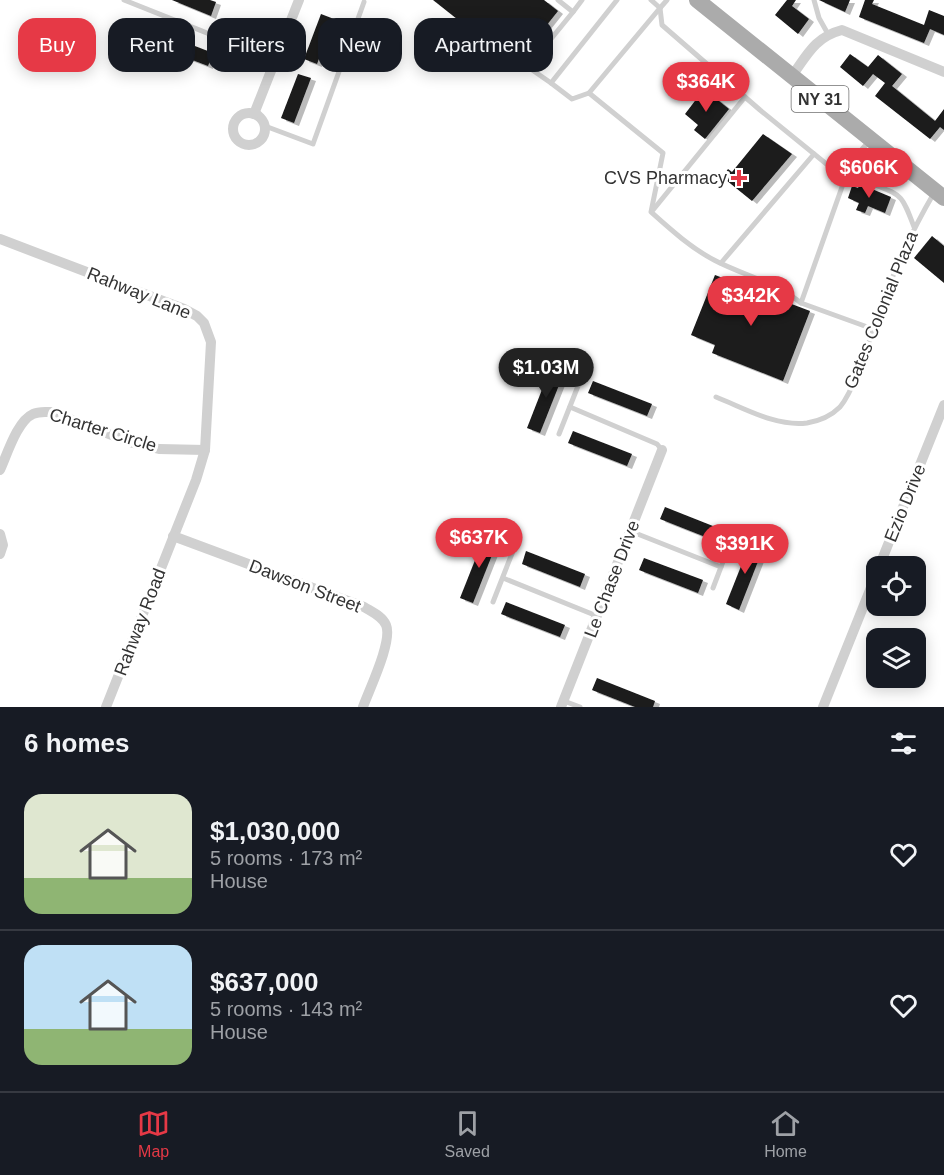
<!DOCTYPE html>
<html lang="en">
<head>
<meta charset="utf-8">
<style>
	body { margin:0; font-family:Arial,sans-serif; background:#242831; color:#f1f3f6; height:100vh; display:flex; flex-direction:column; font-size:22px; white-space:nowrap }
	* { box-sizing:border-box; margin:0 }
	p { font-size:20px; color:#9ea1a6 }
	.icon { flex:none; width:33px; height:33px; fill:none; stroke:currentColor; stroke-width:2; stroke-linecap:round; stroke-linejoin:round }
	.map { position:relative; height:707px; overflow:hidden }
	.details { display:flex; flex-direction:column; background:#171b24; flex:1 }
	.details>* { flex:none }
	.guide { position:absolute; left:18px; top:18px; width:600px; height:54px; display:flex; gap:12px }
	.tools { position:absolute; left:866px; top:556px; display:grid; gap:12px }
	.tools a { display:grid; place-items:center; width:60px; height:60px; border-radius:12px; background:#171b24; box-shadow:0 3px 15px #0003; font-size:30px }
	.price { position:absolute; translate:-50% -51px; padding:0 14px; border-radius:21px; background:#e63946; color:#fff; font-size:20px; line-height:39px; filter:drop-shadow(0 2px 3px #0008) }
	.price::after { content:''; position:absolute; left:50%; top:36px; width:18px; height:14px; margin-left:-9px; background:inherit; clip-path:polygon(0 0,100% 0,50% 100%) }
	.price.on { background:#222; color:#fff }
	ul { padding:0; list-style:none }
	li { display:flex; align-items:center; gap:18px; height:150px; padding:0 24px }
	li+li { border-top:2px solid #363941 }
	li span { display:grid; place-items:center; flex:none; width:168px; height:120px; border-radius:18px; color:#555 }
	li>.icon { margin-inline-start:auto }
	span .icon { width:72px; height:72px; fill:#fffc; stroke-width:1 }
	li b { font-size:26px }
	h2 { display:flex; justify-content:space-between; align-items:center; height:72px; padding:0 24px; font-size:26px }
	.chip { padding:0 21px; border-radius:18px; background:#171b24; box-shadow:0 3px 15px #0003; font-size:21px; line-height:54px }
	.chip.on { background:#e63946; color:#fff }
	.menu { display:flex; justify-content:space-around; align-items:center; height:84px; border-top:2px solid #363941; background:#171b24; font-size:16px; color:#9ea1a6 }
	.menu a { display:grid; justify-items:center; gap:3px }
	.menu .on { color:#e63946 }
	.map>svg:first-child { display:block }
	.building { fill:#1a1a1a; filter:url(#shadow) }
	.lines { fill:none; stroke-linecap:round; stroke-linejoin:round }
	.service { stroke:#d0d0d0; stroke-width:5 }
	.minor { stroke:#d0d0d0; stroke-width:10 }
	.primary { stroke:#ababab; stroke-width:16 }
	.poi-dot { fill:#e63946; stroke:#fff; stroke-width:2 }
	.labels { text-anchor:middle; stroke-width:6; stroke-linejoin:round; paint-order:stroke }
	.shield { fill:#fff; stroke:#707070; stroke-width:1.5 }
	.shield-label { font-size:16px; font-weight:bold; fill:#333 }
	.poi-label { font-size:18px; fill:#333; stroke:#fff; text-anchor:end }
	.street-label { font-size:18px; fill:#333; stroke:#fff }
</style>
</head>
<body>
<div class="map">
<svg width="944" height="707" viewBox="0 0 944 707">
	<defs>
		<filter id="shadow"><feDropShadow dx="5" dy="3" stdDeviation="0" flood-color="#0004"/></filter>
	</defs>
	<rect width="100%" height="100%" fill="#fff"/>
	<g class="building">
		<polygon points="172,0 210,0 216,2 211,16"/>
		<polygon points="433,0 544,0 558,11 515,65"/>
		<polygon points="787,0 796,0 792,6 809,19 798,34 775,15"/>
		<polygon points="819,0 850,0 845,12"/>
		<polygon points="865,0 874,0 872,4 924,25 929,10 944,16 944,35 930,29 924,43 859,17"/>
		<polygon points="321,14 334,19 317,64 304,59"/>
		<polygon points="125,19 213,53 208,66 120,32"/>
		<polygon points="850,54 868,67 878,55 902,74 892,86 935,121 944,109 944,130 940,127 930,139 875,96 885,83 873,74 863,86 840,67"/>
		<polygon points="298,74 311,78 294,123 281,118"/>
		<polygon points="704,89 729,109 705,139 694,130 698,125 685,114"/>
		<polygon points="763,134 792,154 752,201 726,180 728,178 724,175 728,169 732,172"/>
		<polygon points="860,184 891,197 885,213 868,206 865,213 856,210 859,203 848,198 852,186 858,188"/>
		<polygon points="932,236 944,246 944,283 914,258"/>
		<polygon points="715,275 810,311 783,381 712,353 715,345 691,335"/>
		<polygon points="552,364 565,370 540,433 527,428"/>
		<polygon points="593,381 652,404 647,416 588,393"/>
		<polygon points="573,431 632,454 627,466 568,443"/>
		<polygon points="665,507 723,530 718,542 660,519"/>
		<polygon points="485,535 498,540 473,603 460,598"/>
		<polygon points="751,541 764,546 739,610 726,604"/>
		<polygon points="526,551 585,574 580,587 522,564"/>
		<polygon points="644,558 703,580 698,593 639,570"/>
		<polygon points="506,602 565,625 560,637 501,614"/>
		<polygon points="597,678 655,701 653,707 635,707 592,690"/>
	</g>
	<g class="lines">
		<g class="service">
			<polyline points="124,0 275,60"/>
			<polyline points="558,0 573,12 582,0"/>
			<polyline points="651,0 660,8 667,0"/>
			<polyline points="814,0 819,18 828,34"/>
			<path d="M660,8L589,93L663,153L651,212C670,229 691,248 714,260C742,275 776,282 801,303"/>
			<polyline points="660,8 662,25 760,110 840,175 870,140"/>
			<polyline points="573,12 528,67 551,83 617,0"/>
			<polyline points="551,83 572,99 589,93"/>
			<polyline points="265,126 313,144 364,2"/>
			<polyline points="859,179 840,175 842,187 801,303 873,329"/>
			<path d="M868,182C902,196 901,192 914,227"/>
			<polyline points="653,210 745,97"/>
			<polyline points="721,263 814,154"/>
			<path d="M716,397C744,408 776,427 807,423C819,421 832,415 840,407C855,389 869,341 877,318C892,275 911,232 934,193"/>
			<polyline points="570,407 657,444 662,450"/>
			<polyline points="559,434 580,381"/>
			<polyline points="630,531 721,567 713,588"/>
			<polyline points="721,567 731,540"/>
			<polyline points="503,578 597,616"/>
			<polyline points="493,602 513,551"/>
			<polyline points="564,701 580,707"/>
		</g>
		<g class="minor">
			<path d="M792,76C807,55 815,37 842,30L944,72"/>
			<circle cx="249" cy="129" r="16"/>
			<polyline points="254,114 299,0"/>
			<polyline points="0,239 184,309 197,316 204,323 211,342 205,450 196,480 106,707"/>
			<path d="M0,470C7,455 17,421 33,414C39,411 45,412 51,412L133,443L159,449L205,450"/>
			<polyline points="0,534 3,545 0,554"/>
			<path d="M173,536L364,607C372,612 382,616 386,625C393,641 369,690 363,707"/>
			<polyline points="879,567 944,405"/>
			<polyline points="561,707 662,450"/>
			<polyline points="823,707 876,575"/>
		</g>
		<polyline class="primary" points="697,0 944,198"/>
	</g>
	<path class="poi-dot" d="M736 169h6v6h6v6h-6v6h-6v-6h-6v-6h6z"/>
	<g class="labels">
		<rect class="shield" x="791.5" y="86" width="57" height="26" rx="4.5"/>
		<g class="shield-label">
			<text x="820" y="105">NY 31</text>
		</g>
		<g class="poi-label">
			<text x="727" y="184">CVS Pharmacy</text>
		</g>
		<g class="street-label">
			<text transform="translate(139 293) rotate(22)" y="6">Rahway Lane</text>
			<text transform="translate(881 310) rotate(-68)" y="6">Gates Colonial Plaza</text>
			<text transform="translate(103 430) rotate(17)" y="6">Charter Circle</text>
			<text transform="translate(905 503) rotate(-68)" y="6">Ezio Drive</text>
			<text transform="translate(612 579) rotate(-69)" y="6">Le Chase Drive</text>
			<text transform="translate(305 586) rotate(21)" y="6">Dawson Street</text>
			<text transform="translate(140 622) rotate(-69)" y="6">Rahway Road</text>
		</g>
	</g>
</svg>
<div class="tools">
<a><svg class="icon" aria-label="locate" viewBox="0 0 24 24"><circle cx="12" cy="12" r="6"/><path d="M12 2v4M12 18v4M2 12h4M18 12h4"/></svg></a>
<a><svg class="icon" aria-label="layers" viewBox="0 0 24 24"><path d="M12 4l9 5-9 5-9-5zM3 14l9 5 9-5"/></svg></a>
</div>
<b class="price" style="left:706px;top:113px">$364K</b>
<b class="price" style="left:869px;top:199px">$606K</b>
<b class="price" style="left:751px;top:327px">$342K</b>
<b class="price on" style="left:546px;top:399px">$1.03M</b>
<b class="price" style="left:479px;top:569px">$637K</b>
<b class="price" style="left:745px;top:575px">$391K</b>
<div class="guide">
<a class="chip on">Buy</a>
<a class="chip">Rent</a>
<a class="chip">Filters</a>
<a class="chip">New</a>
<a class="chip">Apartment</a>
</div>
</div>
<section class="details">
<h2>6 homes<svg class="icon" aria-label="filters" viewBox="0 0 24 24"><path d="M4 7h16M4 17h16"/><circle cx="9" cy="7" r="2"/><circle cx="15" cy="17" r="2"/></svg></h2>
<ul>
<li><span style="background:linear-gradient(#dfe7d0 70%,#8fb573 0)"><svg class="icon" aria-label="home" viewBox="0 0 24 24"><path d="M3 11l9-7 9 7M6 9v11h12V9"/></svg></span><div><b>$1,030,000</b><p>5 rooms · 173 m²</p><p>House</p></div><svg class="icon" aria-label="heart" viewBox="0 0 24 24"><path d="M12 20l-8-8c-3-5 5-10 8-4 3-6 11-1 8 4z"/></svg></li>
<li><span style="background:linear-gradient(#bfe0f5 70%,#8fb573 0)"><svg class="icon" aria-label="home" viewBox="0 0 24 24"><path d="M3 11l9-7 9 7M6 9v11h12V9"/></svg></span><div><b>$637,000</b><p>5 rooms · 143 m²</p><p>House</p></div><svg class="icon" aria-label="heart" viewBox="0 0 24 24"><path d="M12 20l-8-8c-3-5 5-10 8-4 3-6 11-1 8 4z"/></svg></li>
</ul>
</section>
<nav class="menu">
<a class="on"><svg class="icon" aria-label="map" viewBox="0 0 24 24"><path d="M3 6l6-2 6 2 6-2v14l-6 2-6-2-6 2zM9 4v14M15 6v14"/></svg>Map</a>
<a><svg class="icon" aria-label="saved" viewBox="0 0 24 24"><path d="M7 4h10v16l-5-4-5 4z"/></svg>Saved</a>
<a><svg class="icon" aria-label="home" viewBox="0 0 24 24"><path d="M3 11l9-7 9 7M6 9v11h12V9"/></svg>Home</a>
</nav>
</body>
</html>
